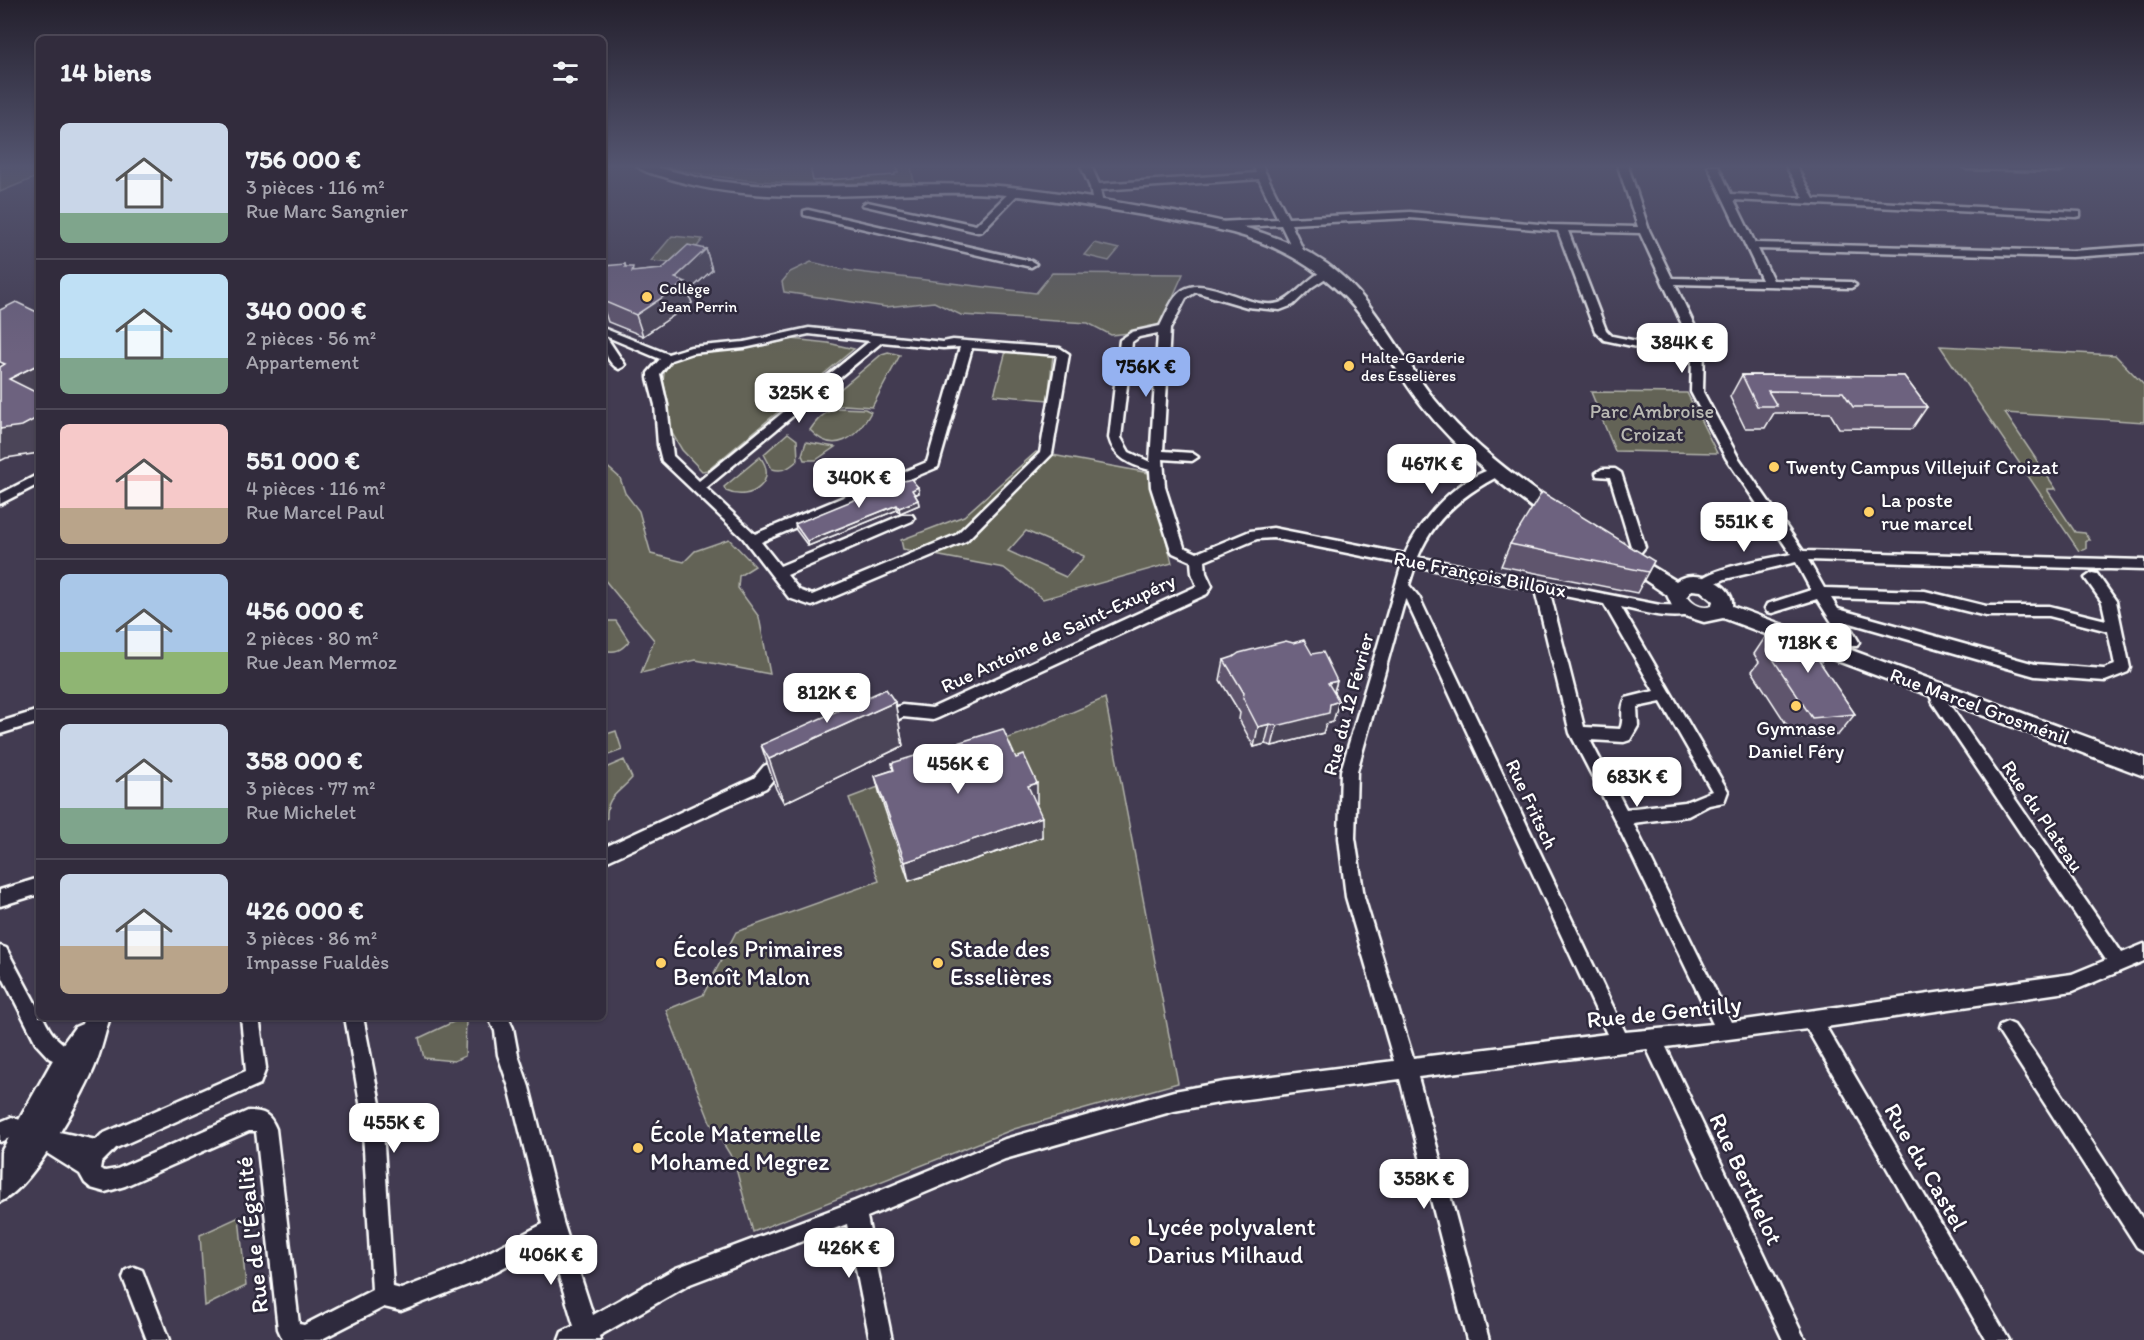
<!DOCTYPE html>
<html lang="fr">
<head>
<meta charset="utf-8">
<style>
	body { margin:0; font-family:Itim,sans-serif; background:#3a3444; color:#f1f3f6; height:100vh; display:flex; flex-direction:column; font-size:22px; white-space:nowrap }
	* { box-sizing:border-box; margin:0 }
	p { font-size:20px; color:#a8a7b0 }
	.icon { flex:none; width:33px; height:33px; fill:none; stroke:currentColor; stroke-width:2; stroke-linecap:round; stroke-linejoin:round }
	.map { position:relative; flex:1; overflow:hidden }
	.drawer { position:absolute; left:36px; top:36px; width:570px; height:984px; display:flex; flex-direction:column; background:#322c3d; border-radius:9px; box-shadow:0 2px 4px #0004,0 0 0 2px #4d4857 }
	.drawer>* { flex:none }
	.price { position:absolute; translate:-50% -51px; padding:0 14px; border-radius:12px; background:#fff; color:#222; font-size:20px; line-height:39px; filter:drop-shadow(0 2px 3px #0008) }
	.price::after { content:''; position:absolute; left:50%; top:36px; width:18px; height:14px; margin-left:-9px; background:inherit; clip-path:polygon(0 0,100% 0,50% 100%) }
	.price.active { background:#95b2f1; color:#111 }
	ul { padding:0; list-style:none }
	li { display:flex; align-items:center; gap:18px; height:150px; padding:0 24px }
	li+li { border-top:2px solid #4d4857 }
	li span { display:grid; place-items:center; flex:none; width:168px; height:120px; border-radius:9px; color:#555 }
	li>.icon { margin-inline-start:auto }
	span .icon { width:72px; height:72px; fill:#fffc; stroke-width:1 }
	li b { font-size:26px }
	h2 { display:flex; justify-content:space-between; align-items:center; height:72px; padding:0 24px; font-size:26px }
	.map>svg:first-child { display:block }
	.green { fill:#636456; stroke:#b1b2aa; stroke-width:1.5; fill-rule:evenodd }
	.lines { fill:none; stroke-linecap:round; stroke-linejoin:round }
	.street-casing { stroke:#fff; stroke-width:5 }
	.secondary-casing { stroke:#fff; stroke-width:5 }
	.street { fill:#2f2a3d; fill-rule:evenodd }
	.secondary { fill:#2f2a3d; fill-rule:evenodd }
	.wall { fill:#5e546d; stroke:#fff; stroke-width:1.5 }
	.shaded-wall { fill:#4c4559; stroke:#fff; stroke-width:1.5 }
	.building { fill:#6d627f; stroke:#fff; stroke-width:1.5 }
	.poi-dot { fill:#ffd166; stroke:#2f2a3d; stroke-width:2 }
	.labels { text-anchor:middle; stroke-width:5; stroke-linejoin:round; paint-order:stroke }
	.far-poi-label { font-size:16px; fill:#fff; stroke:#2f2a3d; text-anchor:start }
	.park-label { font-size:20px; fill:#b9b9b3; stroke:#2f2a3d }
	.poi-label { font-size:20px; fill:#fff; stroke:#2f2a3d; text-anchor:start }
	.street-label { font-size:20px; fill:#fff; stroke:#2f2a3d }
	.near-poi-label { font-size:24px; fill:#fff; stroke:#2f2a3d; text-anchor:start }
	.near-street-label { font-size:24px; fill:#fff; stroke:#2f2a3d }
</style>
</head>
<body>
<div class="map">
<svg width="2144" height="1340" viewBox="0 0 2144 1340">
	<rect width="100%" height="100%" fill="#423b51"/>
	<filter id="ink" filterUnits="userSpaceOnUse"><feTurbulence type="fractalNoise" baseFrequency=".0167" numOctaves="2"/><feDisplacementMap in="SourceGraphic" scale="12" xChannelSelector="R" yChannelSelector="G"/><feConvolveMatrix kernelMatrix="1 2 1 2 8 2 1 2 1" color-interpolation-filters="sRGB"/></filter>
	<g filter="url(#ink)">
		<g class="green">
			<polygon points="0,166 39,166 39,176 0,192"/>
			<path d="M663,166H911L914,183C829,184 746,187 663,166Z"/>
			<polygon points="672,236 703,239 683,264 651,261"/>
			<polygon points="1094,243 1119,249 1109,261 1084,255"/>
			<polygon points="811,262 850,271 1036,293 1052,273 1183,274 1158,330 1111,335 1088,323 961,315 934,302 886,307 784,292 782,282 790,272"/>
			<polygon points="792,339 828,343 854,349 708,470 702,471 682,450 663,418 669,405 663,381 665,368 672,359 686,355 758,347"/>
			<polygon points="1940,346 2115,355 2144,385 2144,422 2005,413 2056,489 2048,489 2048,491 2075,532 2085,533 2090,540 2086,540 2086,549 2079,551"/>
			<polygon points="1006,351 1053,355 1048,400 994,395"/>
			<polygon points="888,352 900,355 872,407 844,405 824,409 819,407 882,354"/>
			<polygon points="1591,392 1687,393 1717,453 1615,451"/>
			<path d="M837,408L865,409L871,412C857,438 834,456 810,430C818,418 824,413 837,408Z"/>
			<path d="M788,433L797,440L798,460C789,468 784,472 772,469L764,454Z"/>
			<polygon points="806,442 835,447 816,460 804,460 802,455"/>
			<path d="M1036,452L1149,473L1172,563L1043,599L1004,568L903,549L901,540L964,516ZM1026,531L1084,556V557L1066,577L1008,551Z"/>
			<path d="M760,457C779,480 751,503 726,491L724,487Z"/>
			<polygon points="603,463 620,478 625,493 639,511 651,554 684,562 695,551 729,539 755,566 739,576 738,588 759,617 770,674 696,660 641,673 654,640 603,578"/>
			<path d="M608,621H616L629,641C621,651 615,653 603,650V623Z"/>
			<polygon points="1105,698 1178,1083 1014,1129 753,1232 734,1161 710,1122 666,1010 703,995 736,932 879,881 849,798 1033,729"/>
			<polygon points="603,730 607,734 616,731 622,750 603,757"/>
			<path d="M624,760L632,778C618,794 606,796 607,818L603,820V769Z"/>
			<polygon points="464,1017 466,1017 465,1056 454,1061 424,1058 419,1038"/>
			<polygon points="239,1217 246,1286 205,1306 200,1235"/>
		</g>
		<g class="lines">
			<defs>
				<g id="street">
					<path d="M1081,166H1091L1099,184L1256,173L1254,166H1262L1288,218L1410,212L1550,225L1638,227L1618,166H1628L1649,230L1672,278L1762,280L1708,166H1718L1731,194L1804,198L1786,166H1796L1814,199L2080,212V216L2076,217L1734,200L1755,243L2072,251L2144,246V252L2072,257L1758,249L1773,280L1851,282L1856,285L1851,288L1675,284L1704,346L1703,392L1738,457L1803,551L2144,560V570L1808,560L1824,588L1925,591L1986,606H2049L2106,620L2102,602L2085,578L2092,573L2097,574L2116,601L2130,668L2128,672L2105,681L2035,676L1847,622L1859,642L1857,646H1847L1817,599L1772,613L1767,612L1765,608L1767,604L1811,590L1796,562L1725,579L1703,589L1698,588L1696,584C1708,567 1769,559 1791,554L1726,458L1691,392L1692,359L1604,340L1595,331L1558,231L1410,218L1291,224L1305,254L1300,257L1295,254L1281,225L1218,228L1213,225L1218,222L1278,219L1259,179L1100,190L1103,204L1098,207L1093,204L1090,187ZM1568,231L1640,233L1692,346V352L1612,336L1606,330ZM1831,598L1925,601L1986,616H2049L2108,631L2115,665L2104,669L2035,664L1838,609Z"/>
					<polygon points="1962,166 2064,166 2065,168 2060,171 1967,169"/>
					<polygon points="1012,190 1020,192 982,231 978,232 862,205 867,202 976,225"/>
					<polygon points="808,210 1031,261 1036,264 1031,267 804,215 804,211"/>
					<path d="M1328,269L1332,270V274L1312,287L1293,305L1280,310L1247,307L1196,292L1186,298L1170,329L1163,451L1192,453L1198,457L1192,461L1163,459L1165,487L1184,547L1197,553L1250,531L1273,528L1405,554C1422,516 1457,478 1498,467L1503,468L1504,471L1503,474C1466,492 1434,517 1418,557L1660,605L1693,606L1695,610L1693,614C1670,621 1643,612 1621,607L1728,791L1724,802L1709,805L1688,816L1633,823L1731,1022L2072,974L2106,960L1933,703L1928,690L1931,686H1941L1945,698L2122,953L2144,944V961L2073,991L1826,1027L2009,1340H1986L1807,1029L1666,1047L1805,1340H1783L1647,1049L1418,1077L1489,1340H1467L1400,1079L1224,1102L1174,1111L1005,1159L867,1217L892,1340H870L847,1224L690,1284L599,1336L600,1340H559L562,1332L574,1326L549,1243L478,1281L401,1311L384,1307L320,1340H283L278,1329L256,1131H249L125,1186L105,1192L91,1188L85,1183L80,1174L34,1145L32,1140L26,1142L12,1137L0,1142V1122L12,1117L33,1125L35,1130L41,1128L96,1140L102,1134L246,1071L241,1017H259L266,1068L260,1084L116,1148L101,1163L100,1169L105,1171L117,1169L248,1111C264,1111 270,1114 276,1129L299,1324L304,1325L372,1290L362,1114L345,1017H363L382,1114L393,1287L401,1289L464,1265L543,1224L509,1087L498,1055L495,1031L488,1017H508L513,1028L518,1055L529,1087L563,1222L593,1315L676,1268L855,1201L1005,1139L1174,1091L1224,1082L1394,1061L1346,897L1339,838L1341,771L1402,564L1273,538L1257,539L1205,561L1206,573L1212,586L1207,594L938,718L933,720L903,717L879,728L873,726L871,722L873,718L902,705L932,708L1197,586L1192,573L1191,561L1173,553L1171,550L1151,487L1150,470C1131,465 1114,458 1109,438L1120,340L1132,332L1160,326C1165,317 1170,302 1178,294C1202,269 1249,312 1279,303C1294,299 1309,275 1328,269ZM1158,333L1150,462L1129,452L1121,438L1132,342L1139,337ZM1415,566L1535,590L1570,733L1615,820L1713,1024L1625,1032L1419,597L1409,585ZM1550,593L1604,604L1654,691L1626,698C1619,709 1625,719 1620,729L1584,727ZM1405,599L1406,600L1607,1034L1413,1058L1364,897L1355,838L1357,771ZM1661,702L1712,791L1685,802L1626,809L1590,740L1624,742L1630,740L1638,726L1637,707Z"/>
					<path d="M603,328L668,354L691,347L744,342L809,328L943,342L953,340L1060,348L1069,354L1052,454L966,541L812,606L789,598L743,538L662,461L658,445L655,405L648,378V373L660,359L603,335ZM809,334L870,341L699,481L673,456L667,405L660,374L671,360L692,353L744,348ZM882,342L943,348L960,347L927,462L755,534L706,488ZM972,348L1057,355L1040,453L956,535L812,595L799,590L787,575L912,521L914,518L912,515H902L780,566L761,542L938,467Z"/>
					<path d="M603,337L607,338L625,365L623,367L619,369C607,363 603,349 603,337Z"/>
					<polygon points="1602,469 1615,469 1621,473 1645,547 1633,562 1623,562 1621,559 1631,546 1610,477 1597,476 1596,473"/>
					<polygon points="39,474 39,484 0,504 0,494"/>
					<polygon points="39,710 39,722 0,734 0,722"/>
					<polygon points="789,755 795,757 797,762 795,767 776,776 766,788 603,863 603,848 754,778 764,766"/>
					<polygon points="39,878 39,894 0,906 0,890"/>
					<path d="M0,946L6,948L39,1010V1017H43C48,1027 52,1035 61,1042C69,1050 79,1052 84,1062L81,1069L74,1071L49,1058L37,1045L0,972Z"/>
					<polygon points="2007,1022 2014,1025 2034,1053 2144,1221 2144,1251 2137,1247 1998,1031 2000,1025"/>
					<polygon points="134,1267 142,1270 169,1340 147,1340 123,1278 126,1270"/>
				</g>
				<g id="secondary">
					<path d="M637,166C661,166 681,174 704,179C727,183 750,185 773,186C843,188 914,182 984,185C1042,188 1100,200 1157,209C1215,219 1277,230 1327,264C1375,298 1399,355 1435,400C1471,445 1519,480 1567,513L1569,518L1567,523L1560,524L1553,523C1507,489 1460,454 1424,408C1402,381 1386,350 1365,321C1332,276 1287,248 1233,233C1197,224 1161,218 1125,212C1082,205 1039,197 995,194C887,187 765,212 661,176C653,174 644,172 637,166Z"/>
					<path d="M1625,550L1676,581C1693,568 1735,582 1732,606L2144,758V776L1723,618L1704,622L1679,614L1673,608L1667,595L1618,562L1615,557L1618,552ZM1692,590L1701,591L1713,601L1712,606C1702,609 1693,605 1687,596Z"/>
					<path d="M84,1017H110C104,1036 100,1057 91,1075C76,1107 31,1189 0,1202L1,1152L59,1049L75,1027L82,1024Z"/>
				</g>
			</defs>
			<use href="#street" class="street-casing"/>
			<use href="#secondary" class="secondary-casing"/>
			<use href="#street" class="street"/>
			<use href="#secondary" class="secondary"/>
		</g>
		<g class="wall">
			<polygon points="810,166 897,166 898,173 895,173 895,175 813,181"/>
			<polygon points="706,249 712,270 688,292 692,303 643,336 608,322 603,307 603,279 625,264 626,267 634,272 662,269"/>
			<polygon points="1742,375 1904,376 1927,407 1912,429 1839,428 1830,413 1774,413 1765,428 1745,428 1730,397"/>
			<polygon points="904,481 918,487 919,493 915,495 918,500 919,505 900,513 897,510 808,546 796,530 795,524"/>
			<polygon points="1510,544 1654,561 1637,593 1501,566"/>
			<polygon points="1768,633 1826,655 1820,663 1855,714 1838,735 1796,739 1752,671 1759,662 1754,654"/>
			<polygon points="1312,654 1337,681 1334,692 1339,701 1333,722 1326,724 1323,733 1272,746 1265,744 1254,747 1239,719 1240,713 1220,680 1224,660"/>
			<polygon points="895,702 903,746 784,803 776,789 761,745"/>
			<polygon points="1016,758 1037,803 1036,804 1042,837 909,881 880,795 875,776 893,770 892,763"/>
		</g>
		<g class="shaded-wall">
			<polygon points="706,249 712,270 688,292 692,303 643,336 636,315"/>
			<polygon points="39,364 39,401 9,379"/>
			<polygon points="39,417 39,453 6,458 0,461 0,429"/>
			<polygon points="918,487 919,493 912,495 912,490"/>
			<polygon points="918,500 919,505 900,513 899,508"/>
			<polygon points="897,505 897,510 808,546 807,541"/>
			<polygon points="1337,681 1331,701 1328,683"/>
			<polygon points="1339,701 1333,722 1326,724 1323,733 1272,746 1277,726 1330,704"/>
			<polygon points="895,702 903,746 784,803 769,759"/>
			<polygon points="1270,724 1265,744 1254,747 1258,727"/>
			<polygon points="1037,783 1037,803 1029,806 1028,786"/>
			<polygon points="1042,817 1042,837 909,881 905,862"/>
		</g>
		<g class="building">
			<polygon points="688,245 706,249 675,278 686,282 636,315 603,301 603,279 604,266 625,264 625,267 633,267 632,272 662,269"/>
			<polygon points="16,302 39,313 39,364 9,379 37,393 39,392 39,417 22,426 0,429 0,367 5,364 0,362 0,310"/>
			<polygon points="1742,375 1904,376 1927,407 1853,407 1843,392 1768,391 1777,406 1757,406"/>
			<polygon points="911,479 918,487 912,490 918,500 899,508 897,505 807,541 795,524 903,480 904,481"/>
			<polygon points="1542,492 1654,561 1648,572 1510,544"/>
			<polygon points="1809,630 1826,655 1815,655 1855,714 1812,718 1767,650 1779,649 1768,633"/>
			<polygon points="1304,640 1312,654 1323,652 1337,681 1328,683 1339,701 1330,704 1329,713 1277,726 1270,724 1258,727 1243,698 1244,693 1224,660 1233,657 1239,653 1286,641 1293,643"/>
			<polygon points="886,689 895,702 769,759 761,745"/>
			<polygon points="1003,729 1016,758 1024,755 1037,783 1028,786 1042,817 905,862 875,776 894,770 892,763"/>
		</g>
	</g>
	<linearGradient id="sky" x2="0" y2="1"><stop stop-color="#24202d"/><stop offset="0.47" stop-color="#545570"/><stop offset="1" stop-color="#545570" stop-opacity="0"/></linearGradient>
	<rect width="2144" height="354" fill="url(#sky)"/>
	<g class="poi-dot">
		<circle cx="647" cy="297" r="6"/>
		<circle cx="1349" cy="366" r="6"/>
		<circle cx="1774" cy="467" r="6"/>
		<circle cx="1869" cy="512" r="6"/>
		<circle cx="1796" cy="706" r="6"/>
		<circle cx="661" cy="963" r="6"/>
		<circle cx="938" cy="963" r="6"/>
		<circle cx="638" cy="1148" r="6"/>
		<circle cx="1135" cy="1241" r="6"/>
	</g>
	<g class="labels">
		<g class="far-poi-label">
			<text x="659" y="294">Collège<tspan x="659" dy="18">Jean Perrin</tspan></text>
			<text x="1361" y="363">Halte-Garderie<tspan x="1361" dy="18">des Esselières</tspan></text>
		</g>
		<g class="park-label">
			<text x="1652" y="418">Parc Ambroise<tspan x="1652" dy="23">Croizat</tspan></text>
		</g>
		<g class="poi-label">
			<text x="1786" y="474">Twenty Campus Villejuif Croizat</text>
			<text x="1881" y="507">La poste<tspan x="1881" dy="23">rue marcel</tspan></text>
			<text x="1796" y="735" text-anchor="middle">Gymnase<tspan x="1796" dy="23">Daniel Féry</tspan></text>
		</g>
		<g class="street-label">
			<text transform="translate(1480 574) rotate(11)" y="7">Rue François Billoux</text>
			<text transform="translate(1058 633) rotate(-25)" y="7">Rue Antoine de Saint-Exupéry</text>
			<text transform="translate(1348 704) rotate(-75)" y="7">Rue du 12 Février</text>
			<text transform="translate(1980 706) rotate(20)" y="7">Rue Marcel Grosménil</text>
			<text transform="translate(1532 804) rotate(65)" y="7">Rue Fritsch</text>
			<text transform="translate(2043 816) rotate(56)" y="7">Rue du Plateau</text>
		</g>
		<g class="near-poi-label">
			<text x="673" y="957">Écoles Primaires<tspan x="673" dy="28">Benoît Malon</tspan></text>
			<text x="950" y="957">Stade des<tspan x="950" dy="28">Esselières</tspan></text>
			<text x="650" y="1142">École Maternelle<tspan x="650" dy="28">Mohamed Megrez</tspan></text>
			<text x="1147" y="1235">Lycée polyvalent<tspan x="1147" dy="28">Darius Milhaud</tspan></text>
		</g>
		<g class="near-street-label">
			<text transform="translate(1664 1012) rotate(-6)" y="8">Rue de Gentilly</text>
			<text transform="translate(1926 1167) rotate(60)" y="8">Rue du Castel</text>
			<text transform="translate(1746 1179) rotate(65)" y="8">Rue Berthelot</text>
			<text transform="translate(252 1235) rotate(-96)" y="8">Rue de l'Égalité</text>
		</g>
	</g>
</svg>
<b class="price" style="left:1682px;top:374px">384K €</b>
<b class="price active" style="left:1146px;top:398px">756K €</b>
<b class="price" style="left:799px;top:424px">325K €</b>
<b class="price" style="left:1432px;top:495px">467K €</b>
<b class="price" style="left:859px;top:509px">340K €</b>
<b class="price" style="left:1744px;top:553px">551K €</b>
<b class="price" style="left:1808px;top:674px">718K €</b>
<b class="price" style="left:827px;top:724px">812K €</b>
<b class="price" style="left:958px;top:795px">456K €</b>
<b class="price" style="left:1637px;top:808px">683K €</b>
<b class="price" style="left:394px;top:1154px">455K €</b>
<b class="price" style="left:1424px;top:1210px">358K €</b>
<b class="price" style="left:849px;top:1279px">426K €</b>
<b class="price" style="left:551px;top:1286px">406K €</b>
<section class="drawer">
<h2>14 biens<svg class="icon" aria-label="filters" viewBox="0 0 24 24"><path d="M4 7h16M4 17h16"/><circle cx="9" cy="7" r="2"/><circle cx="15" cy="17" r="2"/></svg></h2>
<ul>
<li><span style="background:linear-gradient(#c9d6e8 75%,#7fa58c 0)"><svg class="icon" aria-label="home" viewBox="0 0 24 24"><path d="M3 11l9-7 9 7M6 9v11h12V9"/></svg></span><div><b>756 000 €</b><p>3 pièces · 116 m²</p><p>Rue Marc Sangnier</p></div></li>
<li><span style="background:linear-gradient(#bfe0f5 70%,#7fa58c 0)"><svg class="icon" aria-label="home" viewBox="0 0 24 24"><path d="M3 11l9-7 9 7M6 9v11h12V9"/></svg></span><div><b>340 000 €</b><p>2 pièces · 56 m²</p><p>Appartement</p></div></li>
<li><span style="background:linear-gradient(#f6c9c9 70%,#b9a48a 0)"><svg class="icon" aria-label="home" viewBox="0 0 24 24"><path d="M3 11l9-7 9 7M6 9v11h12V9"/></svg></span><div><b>551 000 €</b><p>4 pièces · 116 m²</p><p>Rue Marcel Paul</p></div></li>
<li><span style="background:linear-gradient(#a9c7e8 65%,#8fb573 0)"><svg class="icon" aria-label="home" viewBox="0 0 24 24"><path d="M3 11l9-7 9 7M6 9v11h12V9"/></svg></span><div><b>456 000 €</b><p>2 pièces · 80 m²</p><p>Rue Jean Mermoz</p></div></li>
<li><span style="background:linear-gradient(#c9d6e8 70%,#7fa58c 0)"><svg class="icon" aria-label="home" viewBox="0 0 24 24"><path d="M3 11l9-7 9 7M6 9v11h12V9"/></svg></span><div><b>358 000 €</b><p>3 pièces · 77 m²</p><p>Rue Michelet</p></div></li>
<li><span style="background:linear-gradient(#c9d6e8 60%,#b9a48a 0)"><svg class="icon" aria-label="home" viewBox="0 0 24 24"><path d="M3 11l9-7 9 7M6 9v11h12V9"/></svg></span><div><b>426 000 €</b><p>3 pièces · 86 m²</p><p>Impasse Fualdès</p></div></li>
</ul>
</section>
</div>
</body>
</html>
